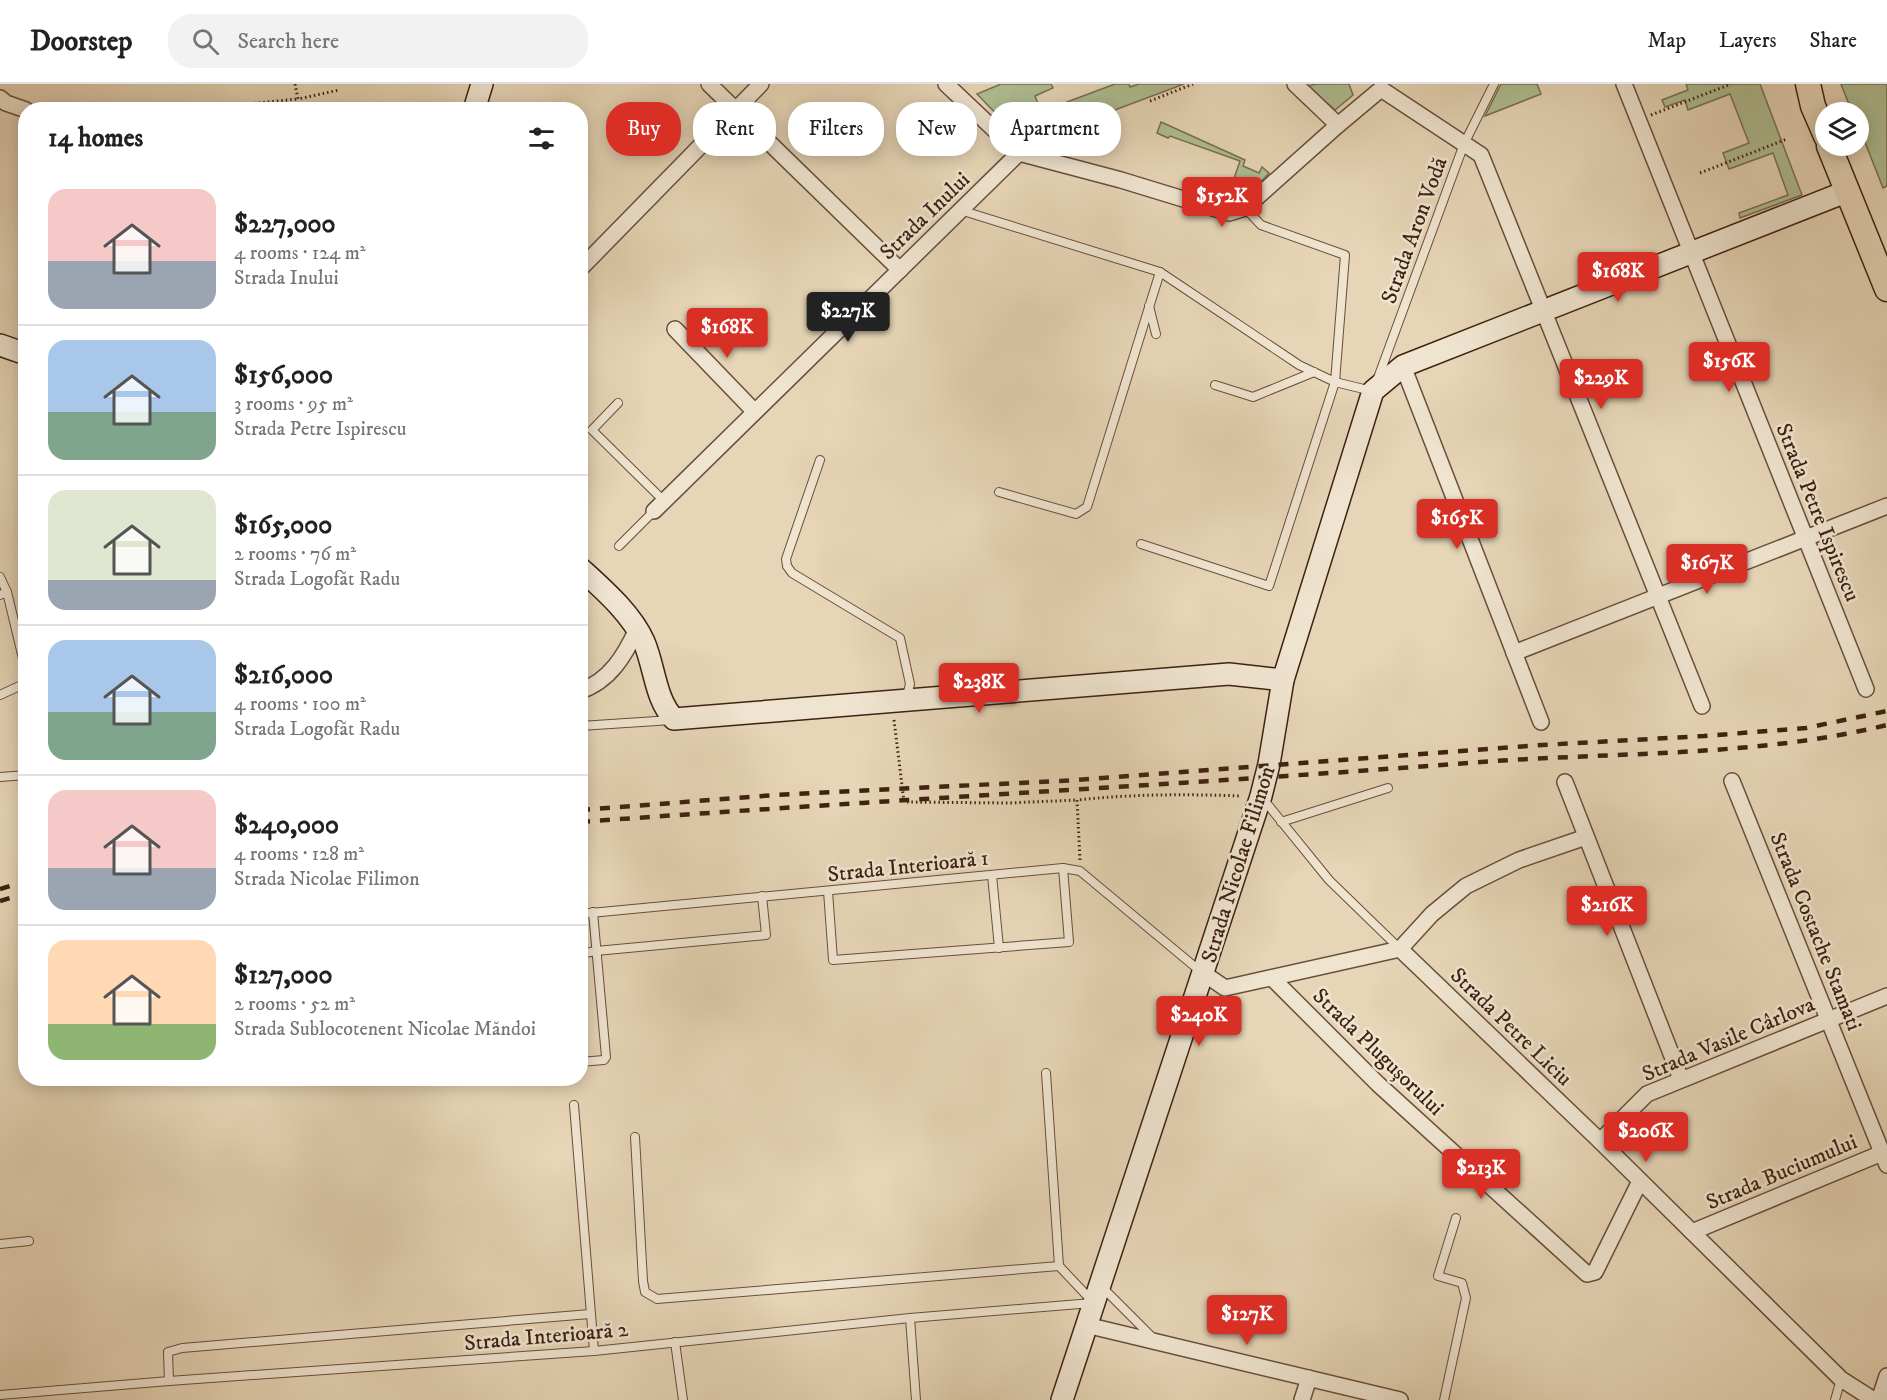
<!DOCTYPE html>
<html lang="en">
<head>
<meta charset="utf-8">
<style>
	body { margin:0; font-family:"IM FELL DW Pica",serif; background:#f2f2f2; color:#222; height:100vh; display:flex; flex-direction:column; font-size:22px; white-space:nowrap }
	* { box-sizing:border-box; margin:0 }
	p { font-size:20px; color:#767676 }
	.icon { flex:none; width:33px; height:33px; fill:none; stroke:currentColor; stroke-width:2; stroke-linecap:round; stroke-linejoin:round }
	.map { position:relative; flex:1; overflow:hidden }
	.sheet { position:absolute; left:18px; top:18px; width:570px; height:984px; display:flex; flex-direction:column; background:#fff; border-radius:24px; box-shadow:0 3px 15px #0003 }
	.sheet>* { flex:none }
	.banner { position:absolute; left:606px; top:18px; width:570px; height:54px; display:flex; gap:12px }
	.fabs { position:absolute; left:1815px; top:18px; display:grid; gap:12px }
	.fabs a { display:grid; place-items:center; width:54px; height:54px; border-radius:50%; background:#fff; box-shadow:0 3px 15px #0003; font-size:30px }
	.price { position:absolute; translate:-50% -51px; padding:0 14px; border-radius:6px; background:#d93025; color:#fff; font-size:20px; line-height:39px; filter:drop-shadow(0 2px 3px #0008) }
	.price::after { content:''; position:absolute; left:50%; top:36px; width:18px; height:14px; margin-left:-9px; background:inherit; clip-path:polygon(0 0,100% 0,50% 100%) }
	.price.on { background:#222; color:#fff }
	ul { padding:0; list-style:none }
	li { display:flex; align-items:center; gap:18px; height:150px; padding:0 30px }
	li+li { border-top:2px solid #e0e0e0 }
	li span { display:grid; place-items:center; flex:none; width:168px; height:120px; border-radius:18px; color:#555 }
	li>.icon { margin-inline-start:auto }
	span .icon { width:72px; height:72px; fill:#fffc; stroke-width:1 }
	li b { font-size:26px }
	h2 { display:flex; justify-content:space-between; align-items:center; height:72px; padding:0 30px; font-size:26px }
	.pill { padding:0 21px; border-radius:24px; background:#fff; box-shadow:0 3px 15px #0003; font-size:21px; line-height:54px }
	.pill.on { background:#d93025; color:#fff }
	header { display:flex; align-items:center; gap:36px; box-sizing:border-box; height:84px; padding:0 30px; background:#fff; border-bottom:2px solid #e0e0e0 }
	header strong { font-size:28px }
	nav { display:flex; gap:33px; margin-inline-start:auto; font-size:21px }
	.search { width:420px; height:54px; background:#f2f2f2; display:flex; align-items:center; gap:15px; box-sizing:border-box; padding:0 21px; border-radius:24px; color:#767676; font-size:22px }
	.map>svg:first-child { display:block }
	.green { fill:#afbe92; stroke:#777052; stroke-width:1.5 }
	.lines { fill:none; stroke-linecap:round; stroke-linejoin:round }
	.lane-casing { stroke:#694e3b; stroke-width:10 }
	.street-casing { stroke:#694e3b; stroke-width:18 }
	.secondary-casing { stroke:#3f2112; stroke-width:24 }
	.primary-casing { stroke:#3f2112; stroke-width:27 }
	.path { stroke:#3f2112; stroke-width:3; stroke-dasharray:1.5 3; stroke-linecap:butt }
	.lane { stroke:#efe4d0; stroke-width:8 }
	.street { stroke:#efe4d0; stroke-width:15 }
	.secondary { stroke:#efe4d0; stroke-width:21 }
	.primary { stroke:#e6d5b6; stroke-width:24 }
	.rail { stroke:#3f2112; stroke-width:4.5; stroke-dasharray:10 10; stroke-linecap:butt }
	.labels { text-anchor:middle; stroke-width:5; stroke-linejoin:round; paint-order:stroke }
	.street-label { font-size:22px; fill:#3f2112; stroke:#efe4d0 }
</style>
</head>
<body>
<header>
<strong>Doorstep</strong>
<div class="search"><svg class="icon" aria-label="search" viewBox="0 0 24 24"><circle cx="10" cy="10" r="6"/><path d="M15 15l6 6"/></svg>Search here</div>
<nav><a>Map</a><a>Layers</a><a>Share</a></nav>
</header>
<div class="map">
<svg width="1887" height="1316" viewBox="0 0 1887 1316">
	<rect width="100%" height="100%" fill="#e6d5b6"/>
	<filter id="stains"><feTurbulence type="fractalNoise" baseFrequency=".00333" numOctaves="4"/><feColorMatrix values="0 0 0 0 .2 0 0 0 0 .09 0 0 0 0 .02 0 0 0 .5 -.17"/></filter>
	<radialGradient id="worn" r=".72"><stop offset=".6" stop-color="#630" stop-opacity="0"/><stop offset="1" stop-color="#630" stop-opacity=".3"/></radialGradient>
	<g class="green">
		<path d="M1001,0H1051L1053,4L1035,12L1045,38L1071,28L1067,18L1115,0H1129L1130,3L1139,0H1184L1043,53C1013,52 997,30 977,10Z"/>
		<polygon points="1305,0 1308,2 1316,0 1349,0 1353,11 1335,26"/>
		<polygon points="1501,0 1537,0 1541,10 1485,32"/>
		<polygon points="1686,0 1760,0 1802,111 1740,134 1739,129 1788,111 1773,69 1729,85 1723,69 1749,59 1730,10 1688,26 1685,16 1665,23 1662,16 1688,6"/>
		<polygon points="1841,0 1887,0 1887,102 1883,104 1859,43 1858,28 1852,28"/>
		<path d="M1161,38L1245,76L1243,82L1259,89L1262,83L1269,89C1257,102 1248,116 1229,109L1240,77L1170,52L1168,54L1157,49Z"/>
	</g>
	<g class="lines">
		<defs>
			<g id="lane">
				<polyline points="960,126 1160,188 1299,281 1335,298 1372,307"/>
				<polyline points="1149,222 1156,250"/>
				<polyline points="1378,294 1464,60 1494,0"/>
				<polyline points="1215,301 1253,313 1314,288"/>
				<polyline points="618,319 592,346 664,417"/>
				<polyline points="820,376 786,475 787,482 792,489 900,554 910,600 906,615"/>
				<polyline points="999,408 1076,430 1087,423 1160,188"/>
				<polyline points="1141,460 1269,502 1335,298 1345,171 1261,141 1245,124"/>
				<polyline points="619,462 654,427"/>
				<polyline points="0,493 7,508"/>
				<polyline points="0,511 7,508 26,587"/>
				<polyline points="0,611 26,599"/>
				<polyline points="580,642 672,636"/>
				<polyline points="0,693 26,691"/>
				<polyline points="1264,716 1329,796 1399,864"/>
				<polyline points="1281,738 1388,704"/>
				<polyline points="992,791 999,864"/>
				<polyline points="828,807 833,876 1069,858 1063,784"/>
				<polyline points="580,830 1063,784 1080,787 1200,887"/>
				<polyline points="580,870 596,867 766,851 762,812"/>
				<polyline points="580,978 604,976 606,973 593,828"/>
				<polyline points="574,1021 594,1267"/>
				<polyline points="635,1053 643,1197 645,1208 657,1215 1059,1182 1046,989"/>
				<polyline points="0,1160 29,1157"/>
				<polyline points="1059,1182 1093,1218"/>
				<polyline points="1102,1203 1153,1254"/>
				<polyline points="910,1234 916,1316"/>
				<polyline points="675,1258 683,1316"/>
				<polyline points="169,1297 168,1268 182,1264 590,1230"/>
				<polyline points="0,1311 169,1297 594,1267 910,1234 1092,1219"/>
				<polyline points="1444,1316 1466,1214 1462,1199 1438,1192 1456,1134"/>
				<polyline points="1835,1316 1841,1295"/>
			</g>
			<g id="street">
				<polyline points="709,0 900,186"/>
				<polyline points="946,0 1019,69 1121,96 1229,129 1245,124 1338,41 1381,5 1481,71 1702,622"/>
				<polyline points="1295,0 1338,41"/>
				<polyline points="1624,0 1866,605"/>
				<polyline points="0,14 6,19 26,26"/>
				<polyline points="580,185 761,0"/>
				<polyline points="675,245 754,327"/>
				<polyline points="1403,282 1541,638"/>
				<polyline points="654,427 1019,69"/>
				<polyline points="1514,569 1887,422"/>
				<path d="M580,607C610,597 625,571 637,545"/>
				<polyline points="1732,697 1887,1081"/>
				<polyline points="1565,698 1681,995"/>
				<polyline points="1400,865 1600,1057 1841,1295 1874,1316"/>
				<polyline points="1203,889 1225,904 1400,865 1432,830 1466,802 1519,776 1586,753"/>
				<polyline points="1272,894 1378,1000 1587,1190 1595,1188 1640,1097"/>
				<polyline points="1600,1057 1647,1010 1887,912"/>
				<polyline points="1692,1148 1882,1069 1887,1070"/>
				<polyline points="1086,1241 1400,1316"/>
				<polyline points="1302,1316 1309,1294"/>
				<polyline points="1879,1316 1887,1292"/>
			</g>
			<g id="secondary">
				<polyline points="474,26 482,0"/>
				<polyline points="0,261 26,270"/>
				<path d="M580,484C603,505 632,530 644,558C655,584 655,615 674,635L1229,590L1283,596"/>
				<polyline points="1062,1316 1261,712 1269,680 1283,596 1373,307 1403,282 1848,107"/>
			</g>
			<g id="primary">
				<polyline points="1808,0 1813,22 1826,52"/>
				<polyline points="1829,62 1887,205"/>
			</g>
		</defs>
		<use href="#lane" class="lane-casing"/>
		<use href="#street" class="street-casing"/>
		<use href="#secondary" class="secondary-casing"/>
		<use href="#primary" class="primary-casing"/>
		<g class="path">
			<polyline points="295,0 298,15 339,6"/>
			<polyline points="1150,17 1193,0"/>
			<polyline points="248,26 247,20 298,15"/>
			<polyline points="1651,31 1731,0"/>
			<polyline points="1700,89 1787,55"/>
			<polyline points="894,636 904,718 1008,719 1077,716"/>
			<path d="M1080,776L1077,716C1132,710 1186,710 1241,712"/>
		</g>
		<use href="#lane" class="lane"/>
		<use href="#street" class="street"/>
		<use href="#secondary" class="secondary"/>
		<use href="#primary" class="primary"/>
		<g class="rail">
			<polyline points="580,726 776,711 1077,696 1542,661 1704,652 1806,644 1887,627"/>
			<path d="M580,738C880,716 1181,701 1481,678C1615,668 1757,673 1887,641"/>
			<polyline points="0,805 26,797"/>
			<polyline points="0,817 26,809"/>
		</g>
	</g>
	<g class="labels">
		<g class="street-label">
			<text transform="translate(924 131) rotate(-44)" y="8">Strada Inului</text>
			<text transform="translate(1413 146) rotate(-70)" y="8">Strada Aron Vodă</text>
			<text transform="translate(1819 428) rotate(68)" y="8">Strada Petre Ispirescu</text>
			<text transform="translate(1237 780) rotate(-73)" y="8">Strada Nicolae Filimon</text>
			<text transform="translate(908 781) rotate(-6)" y="8">Strada Interioară 1</text>
			<text transform="translate(1817 847) rotate(68)" y="8">Strada Costache Stamati</text>
			<text transform="translate(1512 942) rotate(44)" y="8">Strada Petre Liciu</text>
			<text transform="translate(1728 954) rotate(-23)" y="8">Strada Vasile Cârlova</text>
			<text transform="translate(1379 967) rotate(44)" y="8">Strada Plugușorului</text>
			<text transform="translate(1781 1087) rotate(-23)" y="8">Strada Buciumului</text>
			<text transform="translate(546 1251) rotate(-5)" y="8">Strada Interioară 2</text>
		</g>
	</g>
	<rect width="100%" height="100%" filter="url(#stains)"/>
	<rect width="100%" height="100%" fill="url(#worn)"/>
</svg>
<div class="fabs">
<a><svg class="icon" aria-label="layers" viewBox="0 0 24 24"><path d="M12 4l9 5-9 5-9-5zM3 14l9 5 9-5"/></svg></a>
</div>
<b class="price" style="left:1222px;top:144px">$152K</b>
<b class="price" style="left:1618px;top:219px">$168K</b>
<b class="price on" style="left:848px;top:259px">$227K</b>
<b class="price" style="left:727px;top:275px">$168K</b>
<b class="price" style="left:1729px;top:309px">$156K</b>
<b class="price" style="left:1601px;top:326px">$229K</b>
<b class="price" style="left:1457px;top:466px">$165K</b>
<b class="price" style="left:1707px;top:511px">$167K</b>
<b class="price" style="left:979px;top:630px">$238K</b>
<b class="price" style="left:1607px;top:853px">$216K</b>
<b class="price" style="left:1199px;top:963px">$240K</b>
<b class="price" style="left:1646px;top:1079px">$206K</b>
<b class="price" style="left:1481px;top:1116px">$213K</b>
<b class="price" style="left:1247px;top:1262px">$127K</b>
<div class="banner">
<a class="pill on">Buy</a>
<a class="pill">Rent</a>
<a class="pill">Filters</a>
<a class="pill">New</a>
<a class="pill">Apartment</a>
</div>
<section class="sheet">
<h2>14 homes<svg class="icon" aria-label="filters" viewBox="0 0 24 24"><path d="M4 7h16M4 17h16"/><circle cx="9" cy="7" r="2"/><circle cx="15" cy="17" r="2"/></svg></h2>
<ul>
<li><span style="background:linear-gradient(#f6c9c9 60%,#9aa5b1 0)"><svg class="icon" aria-label="home" viewBox="0 0 24 24"><path d="M3 11l9-7 9 7M6 9v11h12V9"/></svg></span><div><b>$227,000</b><p>4 rooms · 124 m²</p><p>Strada Inului</p></div></li>
<li><span style="background:linear-gradient(#a9c7e8 60%,#7fa58c 0)"><svg class="icon" aria-label="home" viewBox="0 0 24 24"><path d="M3 11l9-7 9 7M6 9v11h12V9"/></svg></span><div><b>$156,000</b><p>3 rooms · 95 m²</p><p>Strada Petre Ispirescu</p></div></li>
<li><span style="background:linear-gradient(#dfe7d0 75%,#9aa5b1 0)"><svg class="icon" aria-label="home" viewBox="0 0 24 24"><path d="M3 11l9-7 9 7M6 9v11h12V9"/></svg></span><div><b>$165,000</b><p>2 rooms · 76 m²</p><p>Strada Logofăt Radu</p></div></li>
<li><span style="background:linear-gradient(#a9c7e8 60%,#7fa58c 0)"><svg class="icon" aria-label="home" viewBox="0 0 24 24"><path d="M3 11l9-7 9 7M6 9v11h12V9"/></svg></span><div><b>$216,000</b><p>4 rooms · 100 m²</p><p>Strada Logofăt Radu</p></div></li>
<li><span style="background:linear-gradient(#f6c9c9 65%,#9aa5b1 0)"><svg class="icon" aria-label="home" viewBox="0 0 24 24"><path d="M3 11l9-7 9 7M6 9v11h12V9"/></svg></span><div><b>$240,000</b><p>4 rooms · 128 m²</p><p>Strada Nicolae Filimon</p></div></li>
<li><span style="background:linear-gradient(#ffd9b3 70%,#8fb573 0)"><svg class="icon" aria-label="home" viewBox="0 0 24 24"><path d="M3 11l9-7 9 7M6 9v11h12V9"/></svg></span><div><b>$127,000</b><p>2 rooms · 52 m²</p><p>Strada Sublocotenent Nicolae Măndoi</p></div></li>
</ul>
</section>
</div>
</body>
</html>
